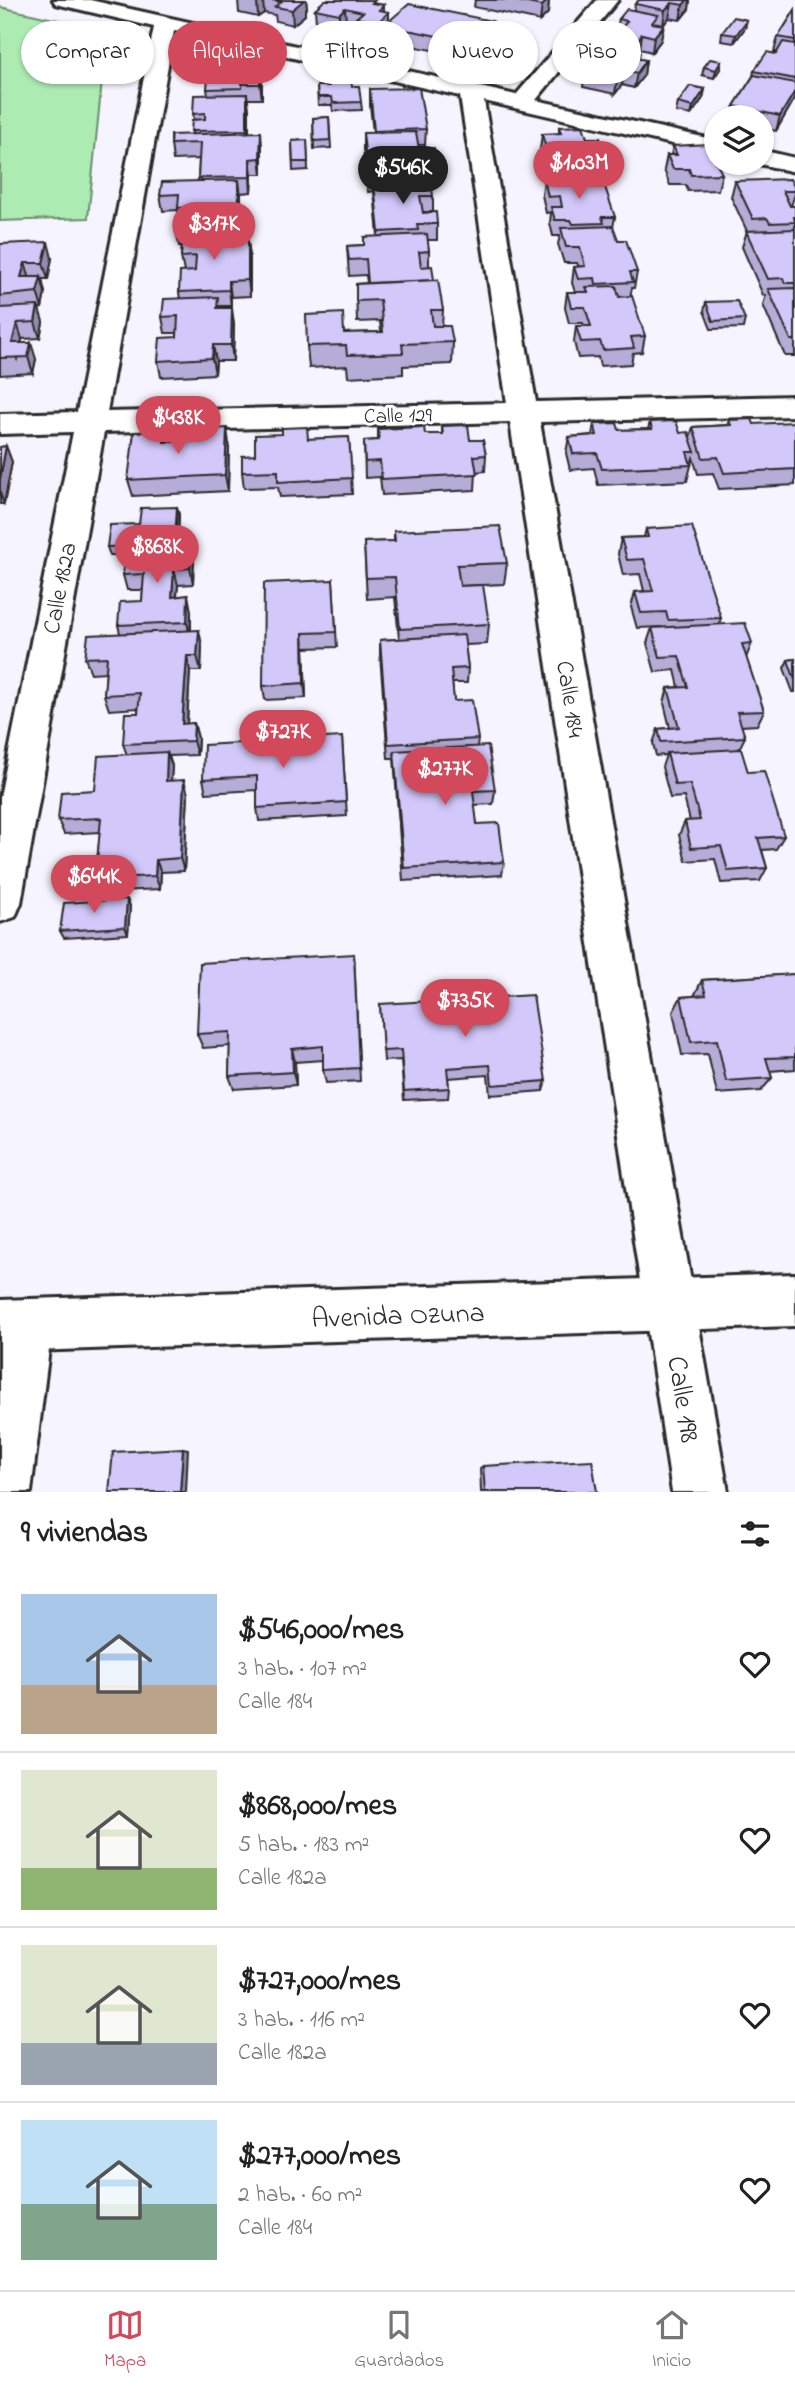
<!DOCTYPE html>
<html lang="es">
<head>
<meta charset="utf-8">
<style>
	body { margin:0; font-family:"Indie Flower",sans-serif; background:#f2f2f2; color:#222; height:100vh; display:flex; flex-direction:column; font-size:26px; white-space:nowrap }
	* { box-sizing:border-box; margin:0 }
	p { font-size:23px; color:#767676 }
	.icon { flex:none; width:38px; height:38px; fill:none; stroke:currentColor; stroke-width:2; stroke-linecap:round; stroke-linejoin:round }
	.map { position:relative; height:1492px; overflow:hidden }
	.side { display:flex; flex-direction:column; background:#fff; flex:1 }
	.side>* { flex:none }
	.banner { position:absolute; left:21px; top:21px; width:754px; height:63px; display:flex; gap:14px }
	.controls { position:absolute; left:704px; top:105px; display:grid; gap:14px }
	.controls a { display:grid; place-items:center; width:70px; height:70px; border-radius:50%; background:#fff; box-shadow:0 2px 5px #0004; font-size:35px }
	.price { position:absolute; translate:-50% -60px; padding:0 16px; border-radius:24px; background:#d1495b; color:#fff; font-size:23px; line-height:46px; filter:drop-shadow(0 2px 4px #0008) }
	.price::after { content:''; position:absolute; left:50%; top:42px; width:21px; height:16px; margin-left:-10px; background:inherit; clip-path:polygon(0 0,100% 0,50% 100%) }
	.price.selected { background:#222; color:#fff }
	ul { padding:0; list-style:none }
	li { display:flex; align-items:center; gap:21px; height:175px; padding:0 21px }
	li+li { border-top:2px solid #e0e0e0 }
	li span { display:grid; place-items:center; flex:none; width:196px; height:140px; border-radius:0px; color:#555 }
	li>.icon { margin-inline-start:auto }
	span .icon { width:84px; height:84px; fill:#fffc; stroke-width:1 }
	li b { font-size:30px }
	h2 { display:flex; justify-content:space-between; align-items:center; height:84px; padding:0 21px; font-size:30px }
	.tag { padding:0 24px; border-radius:32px; background:#fff; box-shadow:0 2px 5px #0004; font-size:24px; line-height:63px }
	.tag.selected { background:#d1495b; color:#fff }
	.dock { display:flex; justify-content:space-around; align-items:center; height:98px; border-top:2px solid #e0e0e0; background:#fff; font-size:19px; color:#767676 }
	.dock a { display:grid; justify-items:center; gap:4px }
	.dock .selected { color:#d1495b }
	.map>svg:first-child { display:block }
	.green { fill:#acebb2; stroke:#6c8b6e; stroke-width:2 }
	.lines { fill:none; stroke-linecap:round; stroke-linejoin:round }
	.minor-casing { stroke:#2b2b2b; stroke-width:6 }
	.secondary-casing { stroke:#2b2b2b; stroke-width:6 }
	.minor { fill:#fff; fill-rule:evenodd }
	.secondary { fill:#fff; fill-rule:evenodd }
	.wall { fill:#b5acd7; stroke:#2b2b2b; stroke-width:2 }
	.shaded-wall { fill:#948caf; stroke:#2b2b2b; stroke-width:2 }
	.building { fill:#d3c8fa; stroke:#2b2b2b; stroke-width:2 }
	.labels { text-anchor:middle; stroke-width:6; stroke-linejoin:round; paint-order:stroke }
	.far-street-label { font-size:21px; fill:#2b2b2b; stroke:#fff }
	.street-label { font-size:24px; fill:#2b2b2b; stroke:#fff }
	.near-street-label { font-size:28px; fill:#2b2b2b; stroke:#fff }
</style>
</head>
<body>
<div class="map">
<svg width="795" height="1492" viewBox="0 0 795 1492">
	<rect width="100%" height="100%" fill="#f6f4fe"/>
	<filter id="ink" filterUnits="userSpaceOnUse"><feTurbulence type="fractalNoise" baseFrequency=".0143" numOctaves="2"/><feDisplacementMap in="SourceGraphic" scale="14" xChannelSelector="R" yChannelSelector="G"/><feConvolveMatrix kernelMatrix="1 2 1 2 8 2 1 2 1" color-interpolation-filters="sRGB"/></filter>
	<g filter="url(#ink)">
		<polygon class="green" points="0,7 107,31 88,218 0,221"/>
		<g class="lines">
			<defs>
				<g id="minor">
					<path d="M53,0H90L516,95L597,0H618L536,100L716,140V154L484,101L536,402L795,396V416L540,422L728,1492H672L510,422L104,432L21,903L15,917L0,922V797L73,432L0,434V414L77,412L154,27L56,4ZM174,31L460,96L507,403L107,412Z"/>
					<polygon points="761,150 795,158 795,172 755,163 761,163"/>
					<polygon points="26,1299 45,1306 52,1325 31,1492 0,1492 0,1324 7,1306"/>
				</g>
				<polygon id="secondary" points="795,1274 795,1326 0,1352 0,1300"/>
			</defs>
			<use href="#minor" class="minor-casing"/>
			<use href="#secondary" class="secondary-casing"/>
			<use href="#minor" class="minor"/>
			<use href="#secondary" class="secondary"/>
		</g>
		<g class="wall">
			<polygon points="238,0 306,0 307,8 305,9 305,15 293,25 276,21 275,15 264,13 258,17 239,13"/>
			<polygon points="475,0 549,0 548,13 540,21 474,7"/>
			<polygon points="690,0 689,9 680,20 669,18 663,25 661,40 652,52 640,49 639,59 646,60 644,75 634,88 622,85 615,94 583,87 585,71 599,63 600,54 603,50 605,36 617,28 619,19 634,10 635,4"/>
			<polygon points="377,4 384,5 384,11 389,22 492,26 503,29 502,50 493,60 464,53 461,56 412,46 381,43 381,34 378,37 357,32 356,25 346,23 339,29 316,23 315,9"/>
			<polygon points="795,10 795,98 776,131 761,128 761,117 731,117 734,106 753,76 754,71 777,52 774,52 778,37"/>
			<polygon points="745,28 734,43 721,41 722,33"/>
			<polygon points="260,59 262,74 262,99 248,99 249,132 262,147 262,174 252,174 251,192 241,193 240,241 248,241 250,257 250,296 231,297 231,306 219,306 219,308 234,324 233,361 216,361 215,374 161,377 158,361 177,337 177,333 165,333 162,317 180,299 179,292 184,272 181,257 182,246 179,246 176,230 180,218 178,210 163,211 160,195 198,181 199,159 173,160 171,144 192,134 194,120 193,114 208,95 207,89 210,77 209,66"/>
			<polygon points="721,61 720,69 714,78 702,75 704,67"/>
			<polygon points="317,86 352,86 361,102 362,110 333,111 332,105 318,105"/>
			<polygon points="370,89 426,129 425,145 418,145 419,149 435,156 435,172 422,172 422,182 433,196 433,212 423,212 437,224 437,240 427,240 429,251 429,267 443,310 442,326 453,342 452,364 403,366 403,374 348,377 347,366 309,368 307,346 344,333 381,332 380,321 357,322 356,284 367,283 366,275 349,276 347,246 364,245 378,236 374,191 368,192 363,149 363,133 373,133 370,105"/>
			<polygon points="705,89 703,98 691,115 676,112 678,103"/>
			<polygon points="329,117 331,148 314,149 313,118"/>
			<polygon points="559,127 587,138 609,165 606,181 600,181 599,187 615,217 613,227 618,240 637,272 634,288 632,288 630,297 645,336 642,352 633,353 631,364 600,366 598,357 578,358 574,342 576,326 584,326 583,323 569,323 565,308 567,292 575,292 572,283 574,267 579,267 577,263 564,263 558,244 560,236 553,236 550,223 551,212 546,213 542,195 544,179 548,179 547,173 548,160 543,160 540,150 542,134 559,134"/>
			<polygon points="307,140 308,170 293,171 292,141"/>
			<polygon points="673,146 722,174 718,190 688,191 686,185 670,185 664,170 667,155 671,155"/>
			<polygon points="735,181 795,188 795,194 791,206 795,206 795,356 785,356 763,305 766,295 763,295 742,247 747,231 731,197"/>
			<polygon points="0,244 52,258 48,279 42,279 45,293 42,308 39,309 43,322 40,338 22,339 21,343 36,359 33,373 0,375"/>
			<polygon points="706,302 745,319 743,328 711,329 704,311"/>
			<polygon points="729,420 754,424 795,425 795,485 719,489 713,473 698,474 693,458 687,481 598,485 594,468 570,470 566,453 569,437 592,435 594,424 619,430 648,429 650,422 680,433 690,437 693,427 727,425"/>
			<polygon points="442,426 470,440 486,455 485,471 476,472 475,490 382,495 380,477 365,478 364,441 378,440 378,429 425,434 442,434"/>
			<polygon points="165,431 168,442 229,444 228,491 133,496 128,480"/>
			<polygon points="349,437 352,494 280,497 278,487 244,488 242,472 255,455 308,439"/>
			<polygon points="6,446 12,462 4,504 0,504 0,447"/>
			<polygon points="177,507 179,515 178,540 191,539 194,555 193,584 178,585 177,596 191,611 191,630 202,645 201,671 190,671 187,724 194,723 198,738 197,755 169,756 172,766 171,781 188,794 184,871 161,872 160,889 119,891 114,878 114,874 103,875 97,862 100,832 64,834 58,820 95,790 127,755 123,744 138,713 138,708 109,710 104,695 106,672 91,673 85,658 120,633 118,625 142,601 143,590 127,590 123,575 125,555 110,555 107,547 139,524"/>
			<polygon points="646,529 721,618 719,624 752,643 746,658 764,711 757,725 741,726 745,737 739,749 748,772 784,836 776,849 762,850 767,868 760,881 721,883 715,859 686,861 679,835 685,821 690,821 684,797 670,798 662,767 666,755 656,756 653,743 658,729 670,728 664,703 668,688 679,687 675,670 655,672 647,643 652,628 662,627 637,628 631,607 635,592 644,591 640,574 623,575 618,554 621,538 644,537"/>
			<polygon points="394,531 507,563 504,584 459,586 489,624 487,644 465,645 468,668 467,683 452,683 454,701 478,739 477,747 495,790 493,804 474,805 477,824 504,862 502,875 403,881 394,758 388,758 380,655 380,640 399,639 395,597 367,599 364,542 394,541"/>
			<polygon points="333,580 337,647 304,648 306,698 265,700 263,686"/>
			<polygon points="795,659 795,692 793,692 784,668 788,660"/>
			<polygon points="342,737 347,816 259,821 257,808 257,790 206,793 203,779"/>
			<polygon points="130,906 128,934 64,938 60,931"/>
			<polygon points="354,954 360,1081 326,1083 323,1070 323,1060 295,1062 296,1085 234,1089 229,1076 230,1046 203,1048 197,1034"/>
			<polygon points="795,974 795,1069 770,1071 772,1078 761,1091 717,1094 708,1054 682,1055 673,1012 681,997 694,996 702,980"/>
			<polygon points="380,1004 546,1081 543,1091 490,1095 488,1075 448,1078 449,1088 448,1098 404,1100 401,1060 384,1061"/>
			<polygon points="483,1466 597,1492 481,1492 480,1468"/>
		</g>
		<g class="shaded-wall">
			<polygon points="260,0 263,0 264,13 258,17 257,2"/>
			<polygon points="297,0 306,0 307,8 305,9 305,15 293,25 292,10"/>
			<polygon points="548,0 549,0 548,13 540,21 542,6"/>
			<polygon points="687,0 690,0 689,9 680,20 683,5"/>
			<polygon points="672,3 669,18 663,25 665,10"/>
			<polygon points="384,5 384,16 389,12 389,27 381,28 381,34 378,37 378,22 379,10"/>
			<polygon points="345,8 346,23 339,29 339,14"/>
			<polygon points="747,20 745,28 734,43 736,35"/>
			<polygon points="664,25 661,40 652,52 654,37"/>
			<polygon points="503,29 502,50 493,60 494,45 497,34"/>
			<polygon points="642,34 640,49 633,57 636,42"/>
			<polygon points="465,38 464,53 461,56 461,41"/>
			<polygon points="640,49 638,64 632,73 634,58"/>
			<polygon points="260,59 262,74 262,99 260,84"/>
			<polygon points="646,60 644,75 634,88 637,73"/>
			<polygon points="721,61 720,69 714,78 716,70"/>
			<polygon points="624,70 622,85 615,94 617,79"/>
			<polygon points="705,89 703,98 691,115 693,107"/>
			<polygon points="795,91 795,98 776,131 780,116"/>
			<polygon points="247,94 249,109 249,145 247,130"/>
			<polygon points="261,132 262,147 262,174 260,158"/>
			<polygon points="250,159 252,174 251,192 250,177"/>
			<polygon points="239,180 241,196 240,244 238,228"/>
			<polygon points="248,241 250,257 250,296 248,280"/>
			<polygon points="48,242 52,258 48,279 43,263"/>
			<polygon points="25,263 30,279 21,277"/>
			<polygon points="41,277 45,293 42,308 37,292"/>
			<polygon points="229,281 231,297 231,306 229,290"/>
			<polygon points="38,306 43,322 40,338 35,322"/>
			<polygon points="232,308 234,324 233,361 231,345"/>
			<polygon points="17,323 22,339 17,359 12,343"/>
			<polygon points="31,343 36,359 33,373 28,357"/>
			<polygon points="213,345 216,361 215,374 212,358"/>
			<polygon points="227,428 229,444 228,491 225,475"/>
			<polygon points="6,446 12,462 4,504 0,493 0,479"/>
			<polygon points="177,507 179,515 177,552 175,544"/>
			<polygon points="191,539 194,555 193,584 190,568"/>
			<polygon points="174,569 178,585 175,612 172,597"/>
			<polygon points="188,595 191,611 190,637 187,622"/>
			<polygon points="199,630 202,645 201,671 197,656"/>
			<polygon points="303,633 304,648 306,698 304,683"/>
			<polygon points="187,656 190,671 186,738 182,724"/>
			<polygon points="194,723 198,738 197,755 193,741"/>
			<polygon points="167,752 172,766 170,795 166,781"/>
			<polygon points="184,780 188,794 184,871 180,858"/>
			<polygon points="156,860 161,872 160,889 155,876"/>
			<polygon points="127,899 130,906 128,934 125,927"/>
			<polygon points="292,1049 295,1062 296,1085 293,1072"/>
			<polygon points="183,1448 188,1449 186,1492 180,1492"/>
		</g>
		<g class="building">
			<polygon points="246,0 260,0 257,2"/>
			<polygon points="272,0 304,0 292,10 275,7 281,2"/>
			<polygon points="325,0 375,0 372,3 384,5 379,10 389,12 378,22 356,18 363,12 345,8 339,14 315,9"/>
			<polygon points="512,0 548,0 542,6"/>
			<polygon points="639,0 687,0 683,5 672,3 665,10 635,4"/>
			<polygon points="409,4 492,21 487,25 503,29 497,34 503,35 494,45 465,38 461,41 413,31 381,28"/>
			<polygon points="627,9 658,15 652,23 664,25 654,37 642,34 636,42 605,36 612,27 621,29 627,21 619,19"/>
			<polygon points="795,10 795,40 778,37"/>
			<polygon points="734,17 747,20 736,35 722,33"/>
			<polygon points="783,42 795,44 795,79 754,71 767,52 776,54"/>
			<polygon points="609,43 640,49 634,58 646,60 637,73 624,70 617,79 585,71 593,62 602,64 609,55 600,54"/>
			<polygon points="251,50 251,60 260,59 260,84 242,84 242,88 207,89 208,77 222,77 223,66 209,66 209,56 226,56 226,51"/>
			<polygon points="710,59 721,61 716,70 704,67"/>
			<polygon points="754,75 795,83 795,91 780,116 734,106"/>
			<polygon points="351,78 352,86 359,86 361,102 333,103 332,97 318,97 317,86 329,86 328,79"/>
			<polygon points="690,86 705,89 693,107 678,103"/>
			<polygon points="419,88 426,129 374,131 370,89"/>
			<polygon points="247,94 247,130 191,131 192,120 205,119 205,113 193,114 194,95"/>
			<polygon points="329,117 330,140 314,141 313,118"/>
			<polygon points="583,126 587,138 600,138 609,165 598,165 601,173 569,174 567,169 552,169 548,157 561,157 558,144 545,145 542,134 561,133 559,127"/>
			<polygon points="261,132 260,158 250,159 250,177 198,178 200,143 171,144 171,135"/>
			<polygon points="416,132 419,149 434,148 435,156 419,157 422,174 402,175 403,179 380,180 380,175 368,176 363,133"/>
			<polygon points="307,140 308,162 293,162 292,141"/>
			<polygon points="708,144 722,174 691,175 689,169 673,169 667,155 677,155 673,146"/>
			<polygon points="590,177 593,187 605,187 615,217 602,217 604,223 573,224 571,220 555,220 551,207 562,207 560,196 548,197 544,179"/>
			<polygon points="790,179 795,188 795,191 783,191 790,206 795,206 795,217 794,217 795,222 770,223 767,218 753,219 735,181"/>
			<polygon points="239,180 238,228 176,230 177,218 194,218 195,207 178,208 179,194 160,195 162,182"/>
			<polygon points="431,182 433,196 420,196 423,213 436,212 437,224 417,224 418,230 379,232 374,184"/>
			<polygon points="613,226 618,240 626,240 637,272 630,272 633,282 596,284 595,278 578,279 574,267 585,266 580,247 566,247 561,228"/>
			<polygon points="795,229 795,283 785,283 783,278 768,279 746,231"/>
			<polygon points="236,233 236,241 248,241 248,280 229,281 229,290 179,292 180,272 195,271 196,256 181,257 183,235"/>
			<polygon points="427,234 429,251 419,252 421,267 432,266 434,280 368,283 366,259 349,260 347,246 364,245 364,237"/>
			<polygon points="48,242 43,263 25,263 21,277 41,277 37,292 0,296 0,244"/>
			<polygon points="438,280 443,310 431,310 433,326 450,326 453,342 402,344 403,353 347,355 346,345 307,346 306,315 343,313 344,333 383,332 380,300 356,301 356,284"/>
			<polygon points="616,286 619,297 632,296 645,336 631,337 634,348 603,350 600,341 581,342 576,326 591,326 585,307 571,307 567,292 588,292 586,287"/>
			<polygon points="795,288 795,340 791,340 768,289"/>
			<polygon points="218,297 217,308 232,308 231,345 213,345 212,358 158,361 160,338 177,337 178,316 162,317 164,299"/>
			<polygon points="737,301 745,319 713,321 706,302"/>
			<polygon points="38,306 35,322 17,323 12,343 31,343 28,357 0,358 0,308"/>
			<polygon points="752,419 754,424 794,422 795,425 795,469 724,473 718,457 703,458 693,427 731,425 729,420"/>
			<polygon points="676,421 680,433 688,432 695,452 687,452 691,465 602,469 597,453 573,454 569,437 597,435 594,424 617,423 619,430 652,429 650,422"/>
			<polygon points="468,425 470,440 483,440 486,455 474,456 477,474 382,479 380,461 365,462 364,441 379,440 378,429 424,427 425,434 443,434 442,426"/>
			<polygon points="307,427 308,439 349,437 352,478 278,482 278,471 242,472 242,456 255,455 255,435 282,434 282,428"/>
			<polygon points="227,428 225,475 128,480 134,432 165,431 164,442 195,441 196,430"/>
			<polygon points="6,446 0,479 0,447"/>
			<polygon points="177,507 175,540 158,541 158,545 107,547 110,525 139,524 141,508"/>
			<polygon points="500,526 507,563 457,565 460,586 483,585 489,624 400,629 395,577 366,578 364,542 395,541 394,531"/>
			<polygon points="692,526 721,618 668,620 666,612 641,613 635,592 653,591 644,559 627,560 621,538 648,537 646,529"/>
			<polygon points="191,539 190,568 174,569 172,597 188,595 187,622 118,625 120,602 142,601 144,574 123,575 125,554 158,552 158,541"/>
			<polygon points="333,580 336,632 303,633 304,683 263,686 264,583"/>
			<polygon points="745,623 752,643 742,644 764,711 737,712 745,737 661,742 658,729 679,727 668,688 688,687 679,656 660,657 652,628"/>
			<polygon points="199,630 197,656 187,656 182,724 194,723 193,741 123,744 125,713 138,713 140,693 104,695 107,657 85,658 88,635"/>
			<polygon points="464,635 468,668 451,669 454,701 472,700 478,739 388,744 380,640"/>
			<polygon points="795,659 795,680 788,660"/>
			<polygon points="342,737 346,802 257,808 257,776 203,779 204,745"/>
			<polygon points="488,746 495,790 473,791 477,824 499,823 504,862 404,868 394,751"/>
			<polygon points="741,749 748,772 764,771 784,836 758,838 767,868 728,871 721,846 691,848 685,821 700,820 690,784 675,785 667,753"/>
			<polygon points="167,752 166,781 184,780 180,858 156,860 155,876 114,878 115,861 97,862 101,818 58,820 61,792 95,790 98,756"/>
			<polygon points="127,899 125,927 60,931 64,903"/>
			<polygon points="354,954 359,1068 323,1070 323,1046 292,1049 293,1072 229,1076 230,1032 197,1034 200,963"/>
			<polygon points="795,974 795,1057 766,1058 772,1078 726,1081 717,1040 691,1042 681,997 706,995 702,980"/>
			<polygon points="533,995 546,1081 492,1085 490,1065 447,1068 449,1088 404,1091 401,1050 383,1051 380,1004"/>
			<polygon points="183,1448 180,1492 109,1492 113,1452"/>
			<polygon points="592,1460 597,1492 485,1492 483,1466"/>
		</g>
	</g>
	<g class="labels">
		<g class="far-street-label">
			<text transform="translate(398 415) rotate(-1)" y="7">Calle 129</text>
		</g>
		<g class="street-label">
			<text transform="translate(59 588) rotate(-79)" y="8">Calle 182a</text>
			<text transform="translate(571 699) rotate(81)" y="8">Calle 184</text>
		</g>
		<g class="near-street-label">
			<text transform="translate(398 1314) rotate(-2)" y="10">Avenida Ozuna</text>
			<text transform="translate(685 1399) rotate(81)" y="10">Calle 198</text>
		</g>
	</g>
</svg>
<div class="controls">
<a><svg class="icon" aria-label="layers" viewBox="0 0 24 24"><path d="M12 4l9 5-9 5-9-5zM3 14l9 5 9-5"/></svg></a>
</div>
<b class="price" style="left:579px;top:201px">$1.03M</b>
<b class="price selected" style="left:403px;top:206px">$546K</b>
<b class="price" style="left:214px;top:262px">$317K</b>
<b class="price" style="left:178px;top:456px">$438K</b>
<b class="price" style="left:157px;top:585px">$868K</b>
<b class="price" style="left:283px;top:770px">$727K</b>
<b class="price" style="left:445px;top:807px">$277K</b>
<b class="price" style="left:94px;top:915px">$644K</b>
<b class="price" style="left:465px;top:1039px">$735K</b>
<div class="banner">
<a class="tag">Comprar</a>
<a class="tag selected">Alquilar</a>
<a class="tag">Filtros</a>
<a class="tag">Nuevo</a>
<a class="tag">Piso</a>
</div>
</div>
<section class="side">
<h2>9 viviendas<svg class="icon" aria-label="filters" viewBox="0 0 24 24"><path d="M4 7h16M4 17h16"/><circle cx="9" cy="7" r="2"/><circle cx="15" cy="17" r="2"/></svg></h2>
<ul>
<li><span style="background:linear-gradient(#a9c7e8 65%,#b9a48a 0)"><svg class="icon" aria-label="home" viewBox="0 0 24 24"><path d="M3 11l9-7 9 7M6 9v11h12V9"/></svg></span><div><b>$546,000/mes</b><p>3 hab. · 107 m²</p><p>Calle 184</p></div><svg class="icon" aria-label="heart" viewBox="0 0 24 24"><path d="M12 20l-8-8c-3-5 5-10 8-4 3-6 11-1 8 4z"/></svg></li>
<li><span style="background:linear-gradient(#dfe7d0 70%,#8fb573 0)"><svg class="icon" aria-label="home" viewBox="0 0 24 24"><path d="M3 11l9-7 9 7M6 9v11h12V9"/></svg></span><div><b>$868,000/mes</b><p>5 hab. · 183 m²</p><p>Calle 182a</p></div><svg class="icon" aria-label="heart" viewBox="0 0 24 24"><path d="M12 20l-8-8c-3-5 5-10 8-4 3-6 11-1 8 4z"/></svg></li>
<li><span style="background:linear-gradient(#dfe7d0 70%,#9aa5b1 0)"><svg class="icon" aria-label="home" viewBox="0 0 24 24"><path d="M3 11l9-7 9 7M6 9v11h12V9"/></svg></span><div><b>$727,000/mes</b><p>3 hab. · 116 m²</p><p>Calle 182a</p></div><svg class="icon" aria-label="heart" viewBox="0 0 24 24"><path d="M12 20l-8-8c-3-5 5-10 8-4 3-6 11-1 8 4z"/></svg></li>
<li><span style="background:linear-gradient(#bfe0f5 60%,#7fa58c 0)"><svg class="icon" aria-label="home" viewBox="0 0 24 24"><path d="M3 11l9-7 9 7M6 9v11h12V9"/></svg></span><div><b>$277,000/mes</b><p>2 hab. · 60 m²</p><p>Calle 184</p></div><svg class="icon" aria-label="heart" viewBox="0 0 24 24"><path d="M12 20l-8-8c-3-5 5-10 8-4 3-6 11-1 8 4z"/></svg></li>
</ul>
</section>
<nav class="dock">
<a class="selected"><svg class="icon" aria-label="map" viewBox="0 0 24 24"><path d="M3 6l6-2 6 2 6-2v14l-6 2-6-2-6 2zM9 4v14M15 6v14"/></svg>Mapa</a>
<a><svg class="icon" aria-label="saved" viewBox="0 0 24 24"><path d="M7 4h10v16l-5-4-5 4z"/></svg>Guardados</a>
<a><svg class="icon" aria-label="home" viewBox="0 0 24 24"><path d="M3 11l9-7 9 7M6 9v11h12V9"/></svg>Inicio</a>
</nav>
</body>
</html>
